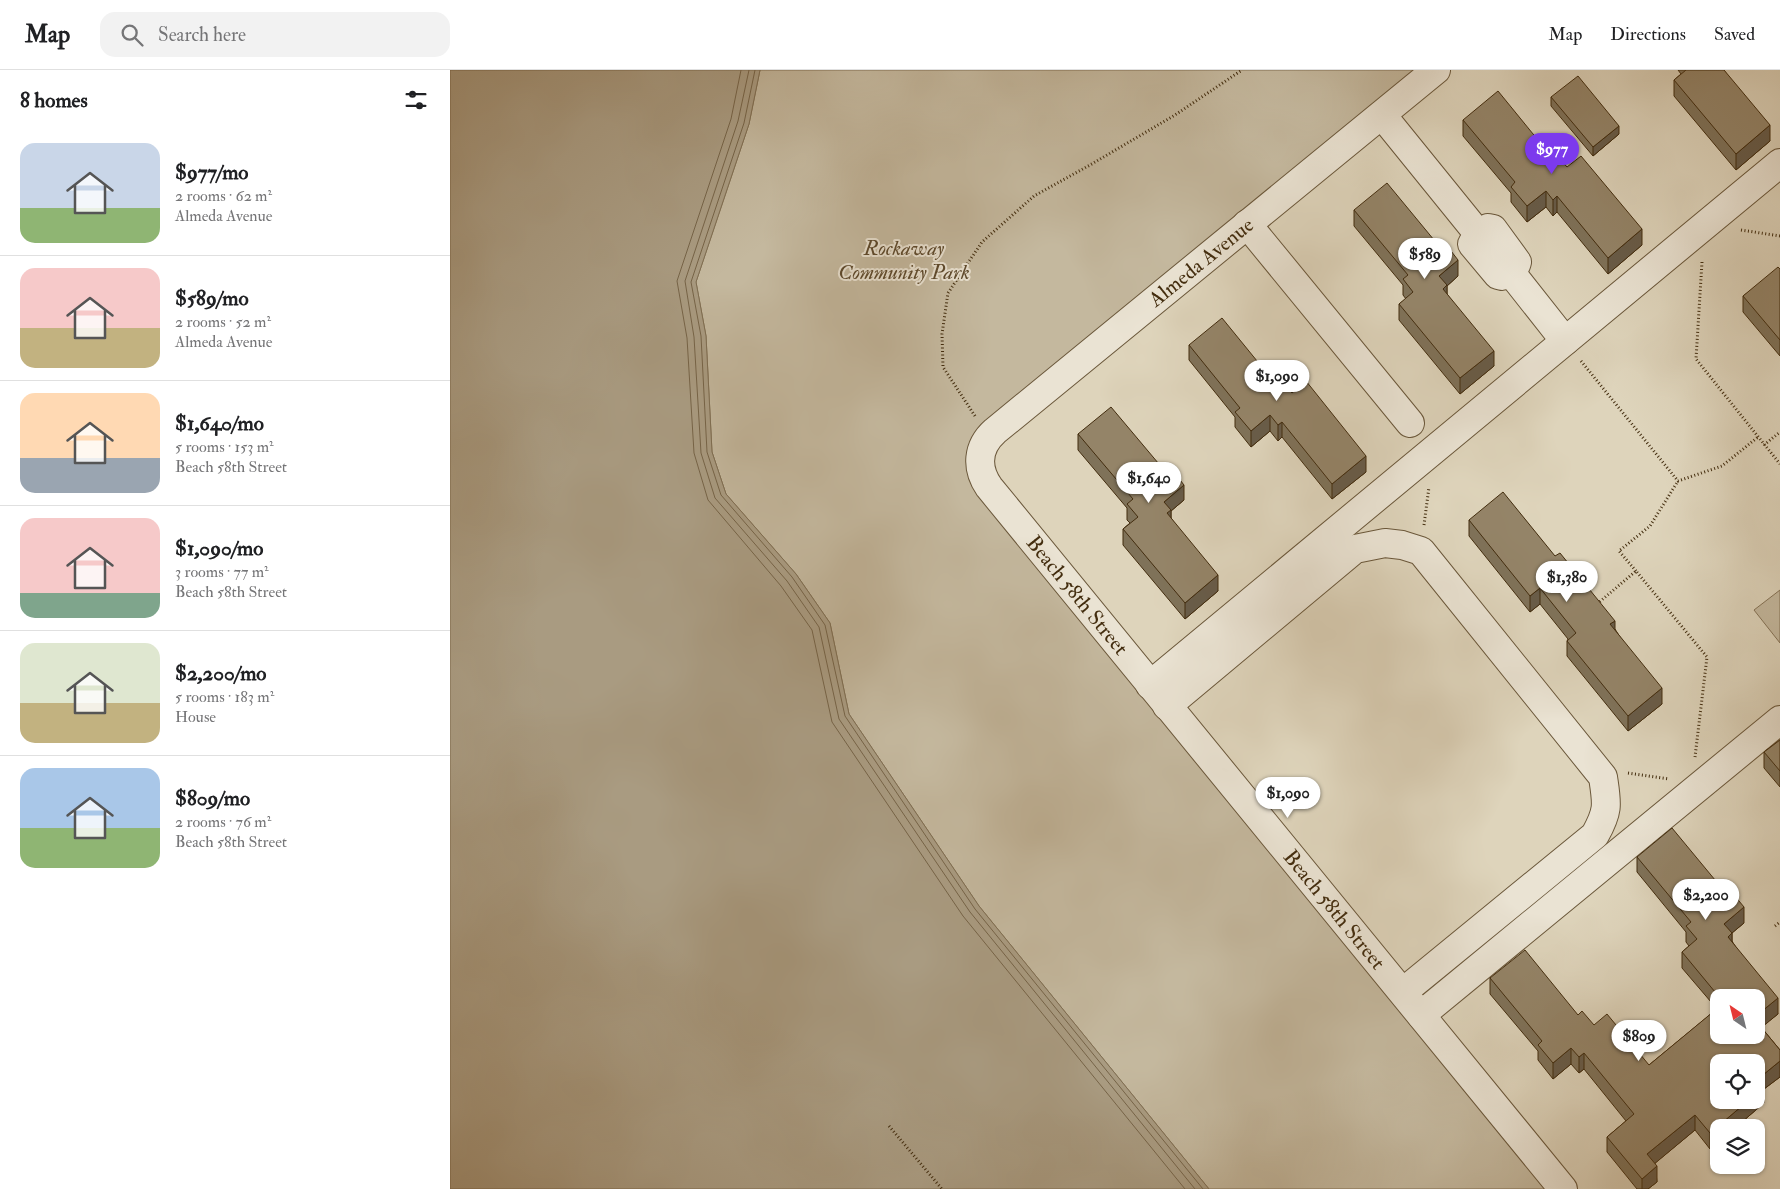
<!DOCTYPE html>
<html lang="en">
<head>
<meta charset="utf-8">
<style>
	body { margin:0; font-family:"IM FELL Double Pica",serif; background:#f2f2f2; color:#202124; height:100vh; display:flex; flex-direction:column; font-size:19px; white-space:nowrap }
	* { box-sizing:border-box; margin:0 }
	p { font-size:16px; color:#757577 }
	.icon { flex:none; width:28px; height:28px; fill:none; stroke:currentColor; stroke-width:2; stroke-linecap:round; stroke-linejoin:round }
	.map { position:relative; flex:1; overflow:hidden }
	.panel { display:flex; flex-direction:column; background:#fff; width:450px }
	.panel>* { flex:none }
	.needle { width:32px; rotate:325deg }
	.tools { position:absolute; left:1260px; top:919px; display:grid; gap:10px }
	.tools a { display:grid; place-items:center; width:55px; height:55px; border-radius:10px; background:#fff; box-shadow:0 1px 4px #0004; font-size:25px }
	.price { position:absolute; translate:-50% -42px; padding:0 11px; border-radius:18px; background:#fff; color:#222; font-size:16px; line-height:32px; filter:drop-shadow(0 1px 2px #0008) }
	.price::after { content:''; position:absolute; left:50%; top:30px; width:15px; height:11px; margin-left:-8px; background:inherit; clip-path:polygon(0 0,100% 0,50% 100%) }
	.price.current { background:#7c3aed; color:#fff }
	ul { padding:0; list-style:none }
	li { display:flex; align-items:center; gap:15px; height:125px; padding:0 20px }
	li+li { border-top:1px solid #e0e0e0 }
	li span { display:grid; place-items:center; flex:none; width:140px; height:100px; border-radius:15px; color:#555 }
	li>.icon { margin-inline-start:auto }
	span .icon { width:60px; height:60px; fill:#fffc; stroke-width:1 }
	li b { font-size:21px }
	h2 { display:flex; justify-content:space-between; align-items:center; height:60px; padding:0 20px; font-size:21px }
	header { display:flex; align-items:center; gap:30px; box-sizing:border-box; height:70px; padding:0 25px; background:#fff; border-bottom:1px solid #e0e0e0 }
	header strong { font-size:24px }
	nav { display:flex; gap:28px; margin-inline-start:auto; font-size:18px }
	.search { width:350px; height:45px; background:#f2f2f2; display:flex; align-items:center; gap:12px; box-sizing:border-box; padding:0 18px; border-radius:15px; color:#757577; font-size:19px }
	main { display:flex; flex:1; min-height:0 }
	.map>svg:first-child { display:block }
	.green { fill:#c4b89e; stroke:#847256 }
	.water { fill:#a99b81; stroke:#806f53 }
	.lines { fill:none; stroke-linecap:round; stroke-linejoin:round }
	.shore { stroke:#766448; stroke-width:1 }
	.minor-casing { stroke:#6a573a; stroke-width:30 }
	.path { stroke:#432d0f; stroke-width:3; stroke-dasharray:1 2.5; stroke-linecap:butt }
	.minor { stroke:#eae3d3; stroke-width:28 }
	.wall { fill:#7f7259; stroke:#432d0f; fill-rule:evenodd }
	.shaded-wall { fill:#685c49; stroke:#432d0f }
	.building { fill:#948468; stroke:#432d0f }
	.labels { text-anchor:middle; stroke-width:4; stroke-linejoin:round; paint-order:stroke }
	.park-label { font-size:21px; font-style:italic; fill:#5d492c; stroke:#eae3d3 }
	.street-label { font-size:21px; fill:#432d0f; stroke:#eae3d3 }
</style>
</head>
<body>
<header>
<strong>Map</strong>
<div class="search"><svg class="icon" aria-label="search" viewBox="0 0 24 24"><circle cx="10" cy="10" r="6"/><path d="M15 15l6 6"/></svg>Search here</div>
<nav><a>Map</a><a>Directions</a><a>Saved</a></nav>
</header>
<main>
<section class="panel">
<h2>8 homes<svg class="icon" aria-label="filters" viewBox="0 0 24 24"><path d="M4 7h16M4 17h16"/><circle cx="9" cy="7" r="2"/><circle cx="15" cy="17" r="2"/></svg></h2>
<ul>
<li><span style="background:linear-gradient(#c9d6e8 65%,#8fb573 0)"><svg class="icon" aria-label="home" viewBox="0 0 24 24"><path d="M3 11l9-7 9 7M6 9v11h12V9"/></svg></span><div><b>$977/mo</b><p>2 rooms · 62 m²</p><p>Almeda Avenue</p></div></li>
<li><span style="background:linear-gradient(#f6c9c9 60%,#c2b280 0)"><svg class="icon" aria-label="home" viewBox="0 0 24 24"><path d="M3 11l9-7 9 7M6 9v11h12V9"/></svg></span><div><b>$589/mo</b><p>2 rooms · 52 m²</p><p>Almeda Avenue</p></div></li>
<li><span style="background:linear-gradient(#ffd9b3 65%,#9aa5b1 0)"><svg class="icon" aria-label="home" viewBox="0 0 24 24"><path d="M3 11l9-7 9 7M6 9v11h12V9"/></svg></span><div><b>$1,640/mo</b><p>5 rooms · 153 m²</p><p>Beach 58th Street</p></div></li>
<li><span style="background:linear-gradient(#f6c9c9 75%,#7fa58c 0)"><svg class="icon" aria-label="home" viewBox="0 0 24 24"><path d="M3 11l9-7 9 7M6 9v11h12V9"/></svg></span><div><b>$1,090/mo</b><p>3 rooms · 77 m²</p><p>Beach 58th Street</p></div></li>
<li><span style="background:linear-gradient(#dfe7d0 60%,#c2b280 0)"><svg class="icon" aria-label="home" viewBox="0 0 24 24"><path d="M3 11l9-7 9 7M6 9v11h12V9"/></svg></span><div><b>$2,200/mo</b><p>5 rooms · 183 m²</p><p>House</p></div></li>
<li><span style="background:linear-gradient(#a9c7e8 60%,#8fb573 0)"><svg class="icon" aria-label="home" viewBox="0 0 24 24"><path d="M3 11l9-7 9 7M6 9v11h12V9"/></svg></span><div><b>$809/mo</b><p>2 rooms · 76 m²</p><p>Beach 58th Street</p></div></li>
</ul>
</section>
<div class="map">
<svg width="1330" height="1119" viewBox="0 0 1330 1119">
	<rect width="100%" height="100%" fill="#ded4bb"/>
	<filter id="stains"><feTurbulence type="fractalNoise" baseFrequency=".004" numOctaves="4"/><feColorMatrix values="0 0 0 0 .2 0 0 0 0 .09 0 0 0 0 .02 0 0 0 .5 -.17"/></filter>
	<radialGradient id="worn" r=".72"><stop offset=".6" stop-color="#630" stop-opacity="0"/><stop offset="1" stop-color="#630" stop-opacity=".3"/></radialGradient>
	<g class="green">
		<polygon points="310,0 986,0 530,384 1113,1119 759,1119 529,836 399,644 380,553 346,504 276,424 262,382 256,266 246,212 299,54"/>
		<polygon points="1330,520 1330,573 1304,540"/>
	</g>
	<polygon class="water" points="0,0 310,0 299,54 246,212 256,266 262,382 276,424 346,504 380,553 399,644 529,836 759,1119 0,1119"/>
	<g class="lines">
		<g class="shore">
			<polyline points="291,0 281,49 227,211 237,268 244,383 258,430 331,516 362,560 382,652 513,846 735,1119"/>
			<polyline points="299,0 288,51 235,211 244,267 251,383 265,428 337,511 369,557 389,649 520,842 745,1119"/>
			<polyline points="305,0 294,53 241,212 251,266 257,382 271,425 342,507 375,555 395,646 525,839 753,1119"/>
		</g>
		<defs>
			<g id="minor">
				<path id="s1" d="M986,0L545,361C527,377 526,398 539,417L1113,1119"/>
				<polyline points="932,45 1030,166"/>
				<polyline points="797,154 960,353"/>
				<polygon points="1038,158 1043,159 1067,192 1066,195 1052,206 1048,205 1022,174 1024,171"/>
				<polyline points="1059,200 1115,271"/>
				<polyline points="700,615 1330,93"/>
				<path d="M717,636L905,479L935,473L952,475L971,481L1153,707C1157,734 1159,740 1145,765L953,922"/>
				<polyline points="971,945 1330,650"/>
			</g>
		</defs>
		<use href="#minor" class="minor-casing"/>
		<g class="path">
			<polyline points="1291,160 1330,166"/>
			<polyline points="1252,192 1246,289 1330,394"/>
			<polyline points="1131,291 1228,411 1272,396 1308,367"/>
			<polyline points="525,346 493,297 492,264 498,223 532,172 584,126 640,95 725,45 792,0"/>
			<polyline points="1314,375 1330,362"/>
			<polyline points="974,455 979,417"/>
			<polyline points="1186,501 1169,481 1200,456 1228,411"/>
			<polyline points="1147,534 1186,501 1257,587 1245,687"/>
			<polyline points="1178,703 1219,709"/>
			<polyline points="1325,856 1330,852"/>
			<polyline points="439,1056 492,1119"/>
		</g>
		<use href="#minor" class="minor"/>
	</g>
	<g class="wall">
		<polygon points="1228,0 1274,0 1320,71 1286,100 1224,26 1224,10 1231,4"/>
		<polygon points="1101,27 1169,64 1143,86 1101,36"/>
		<polygon points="1013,50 1101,86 1117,97 1192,175 1158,204 1107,142 1103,146 1096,137 1077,152 1061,132 1061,123 1013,66"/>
		<polygon points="904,140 1008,206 997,216 997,224 1044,296 1010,324 949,250 949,234 956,229 953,225 953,215 904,156"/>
		<polygon points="1330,199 1330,286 1293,242 1293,226"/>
		<polygon points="739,275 842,323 916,402 882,429 832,367 828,371 820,361 801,377 785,357 785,347 739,290"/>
		<polygon points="628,364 734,430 721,441 721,448 768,521 735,549 673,475 673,459 680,453 677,450 677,438 628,380"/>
		<polygon points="1019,450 1165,559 1212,634 1178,661 1117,586 1117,571 1118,569 1090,534 1080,542 1019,466"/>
		<polygon points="1330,670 1330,717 1314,698 1314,682"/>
		<path d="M1187,787L1294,853L1282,863V871L1328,944L1311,957L1330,980V1007L1314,1019V1033L1285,1058H1269V1071L1260,1079L1245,1060L1205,1093L1207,1112L1198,1119H1187L1157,1082V1067L1176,1051L1134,999L1129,1003L1121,994L1103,1009L1088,990V981L1040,924V908L1128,945L1199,995L1267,939L1232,898V882L1239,876L1236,872V862L1187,802ZM1269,928H1306L1269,965Z"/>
	</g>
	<g class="shaded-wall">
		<polygon points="1320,55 1320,71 1286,100 1286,84"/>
		<polygon points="1169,56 1169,64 1143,86 1143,77"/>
		<polygon points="1096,121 1096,137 1077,152 1077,136"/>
		<polygon points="1107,126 1107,142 1103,146 1103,130"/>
		<polygon points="1192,159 1192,175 1158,204 1158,188"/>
		<polygon points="1008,190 1008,206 997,216 997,231 989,206"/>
		<polygon points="1044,281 1044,296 1010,324 1010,308"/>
		<polygon points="820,345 820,361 801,377 801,361"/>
		<polygon points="832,352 832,367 828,371 828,355"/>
		<polygon points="916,386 916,402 882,429 882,414"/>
		<polygon points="734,415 734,430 721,441 721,456 717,459 714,432"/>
		<polygon points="768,505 768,521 735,549 735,533"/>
		<polygon points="1090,518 1090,534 1080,542 1080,526"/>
		<polygon points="1165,551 1165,566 1160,554"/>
		<polygon points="1212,618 1212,634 1178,661 1178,646"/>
		<polygon points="1294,837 1294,853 1282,863 1282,879 1274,854"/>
		<polygon points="1328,928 1328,944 1306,962 1306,946"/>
		<polygon points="1121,978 1121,994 1103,1009 1103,993"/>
		<polygon points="1134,983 1134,999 1129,1003 1129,987"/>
		<polygon points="1330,991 1330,1007 1314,1019 1314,1033 1285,1058 1269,1058 1269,1071 1260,1079 1260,1063 1299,1030 1306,1030 1308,1009"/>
		<polygon points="1245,1045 1245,1060 1197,1100 1197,1084"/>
		<polygon points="1207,1096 1207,1112 1198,1119 1192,1119 1192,1109"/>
	</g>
	<g class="building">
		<polygon points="1236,0 1274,0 1320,55 1286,84 1224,10"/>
		<polygon points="1128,6 1169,56 1143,77 1101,27"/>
		<polygon points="1048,21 1101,86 1105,83 1117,97 1131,86 1192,159 1158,188 1107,126 1103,130 1096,121 1077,136 1061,117 1065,112 1013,50"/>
		<polygon points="937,113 989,176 994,172 1008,190 989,206 997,215 993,219 1044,281 1010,308 949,234 963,222 953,209 958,205 904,140"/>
		<polygon points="1328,197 1330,199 1330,270 1293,226"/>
		<polygon points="772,248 825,313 830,309 842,323 856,311 916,386 882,414 832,352 828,355 820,345 801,361 785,342 790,338 739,275"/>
		<polygon points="661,337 714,400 719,396 734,415 714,432 721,440 717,443 768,505 735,533 673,459 688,447 677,434 683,429 628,364"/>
		<polygon points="1053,422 1105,486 1110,483 1165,551 1160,554 1212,618 1178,646 1117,571 1126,563 1090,518 1080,526 1019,450"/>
		<polygon points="1330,670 1330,701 1314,682"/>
		<polygon points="1222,758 1275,822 1279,819 1294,837 1274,854 1282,863 1278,867 1328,928 1306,946 1306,928 1270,928 1232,882 1247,869 1236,856 1241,852 1187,787"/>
		<polygon points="1075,880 1128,945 1132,941 1144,955 1157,944 1199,995 1269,937 1269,965 1306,965 1306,951 1330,980 1330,991 1308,1009 1314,1017 1306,1024 1306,992 1269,992 1269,1030 1299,1030 1260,1063 1245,1045 1197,1084 1207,1096 1192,1109 1157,1067 1184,1044 1134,983 1129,987 1121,978 1103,993 1088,975 1092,971 1040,908"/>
	</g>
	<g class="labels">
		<g class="park-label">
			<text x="454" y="185">Rockaway<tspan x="454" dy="24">Community Park</tspan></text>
		</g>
		<g class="street-label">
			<text transform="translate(751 192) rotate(-39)" y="7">Almeda Avenue</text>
			<text dy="7" stroke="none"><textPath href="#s1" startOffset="772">Beach 58th Street</textPath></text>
			<text dy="7" stroke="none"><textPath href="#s1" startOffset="1178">Beach 58th Street</textPath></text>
		</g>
	</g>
	<rect width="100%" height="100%" filter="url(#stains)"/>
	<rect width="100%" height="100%" fill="url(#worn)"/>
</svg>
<div class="tools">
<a><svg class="needle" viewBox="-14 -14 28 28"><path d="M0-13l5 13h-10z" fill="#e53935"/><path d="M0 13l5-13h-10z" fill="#757577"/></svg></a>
<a><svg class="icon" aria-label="locate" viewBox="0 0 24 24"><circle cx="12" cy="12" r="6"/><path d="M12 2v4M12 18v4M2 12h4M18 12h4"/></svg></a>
<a><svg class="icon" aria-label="layers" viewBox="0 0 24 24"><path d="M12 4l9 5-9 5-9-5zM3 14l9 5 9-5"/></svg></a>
</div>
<b class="price current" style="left:1102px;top:105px">$977</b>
<b class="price" style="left:975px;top:210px">$589</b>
<b class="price" style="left:827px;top:332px">$1,090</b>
<b class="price" style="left:699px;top:434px">$1,640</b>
<b class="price" style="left:1117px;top:533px">$1,380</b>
<b class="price" style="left:838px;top:749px">$1,090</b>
<b class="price" style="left:1256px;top:851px">$2,200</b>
<b class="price" style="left:1189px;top:992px">$809</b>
</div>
</main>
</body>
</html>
